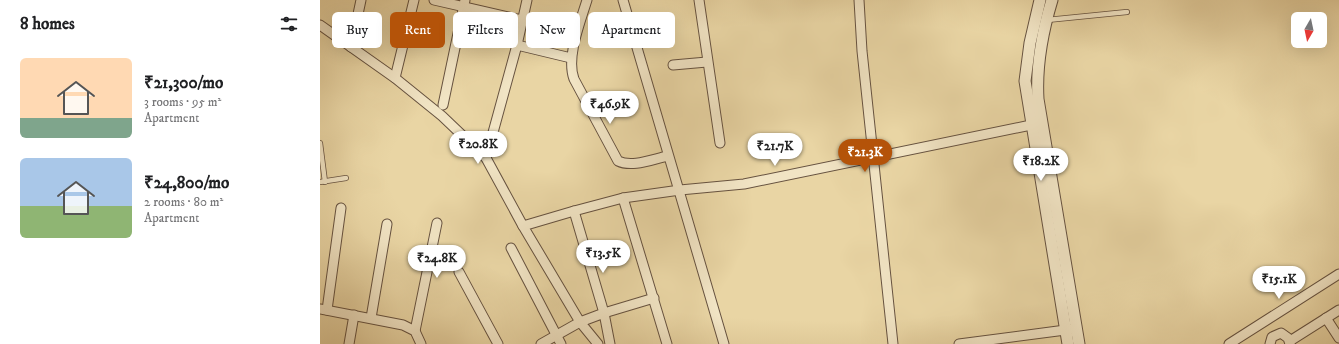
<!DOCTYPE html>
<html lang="en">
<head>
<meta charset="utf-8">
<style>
	body { margin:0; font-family:"IM FELL DW Pica",serif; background:#f6f6f6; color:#202124; height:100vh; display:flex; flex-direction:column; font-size:15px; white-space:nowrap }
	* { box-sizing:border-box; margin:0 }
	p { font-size:13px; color:#757577 }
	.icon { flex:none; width:22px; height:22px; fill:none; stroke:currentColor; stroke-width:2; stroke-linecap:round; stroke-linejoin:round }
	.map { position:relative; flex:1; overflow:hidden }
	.side { display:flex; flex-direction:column; background:#fff; width:320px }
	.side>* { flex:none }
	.banner { position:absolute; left:12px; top:12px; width:380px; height:36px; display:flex; gap:8px }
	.needle { width:26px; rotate:189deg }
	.buttons { position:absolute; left:971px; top:12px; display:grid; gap:8px }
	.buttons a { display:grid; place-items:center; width:36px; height:36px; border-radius:6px; background:#fff; box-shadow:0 4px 16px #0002; font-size:20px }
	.price { position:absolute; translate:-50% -34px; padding:0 9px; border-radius:14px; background:#fff; color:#222; font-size:13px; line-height:26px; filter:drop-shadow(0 1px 2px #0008) }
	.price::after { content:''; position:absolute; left:50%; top:24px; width:12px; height:9px; margin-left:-6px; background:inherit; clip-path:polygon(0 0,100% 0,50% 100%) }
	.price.current { background:#b45309; color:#fff }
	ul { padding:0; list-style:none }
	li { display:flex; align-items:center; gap:12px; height:100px; padding:0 20px }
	li span { display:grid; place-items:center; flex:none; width:112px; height:80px; border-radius:6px; color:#555 }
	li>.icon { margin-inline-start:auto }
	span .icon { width:48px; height:48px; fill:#fffc; stroke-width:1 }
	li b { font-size:17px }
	h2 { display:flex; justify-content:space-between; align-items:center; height:48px; padding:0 20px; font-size:17px }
	.pill { padding:0 14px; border-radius:6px; background:#fff; box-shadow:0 4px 16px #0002; font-size:14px; line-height:36px }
	.pill.current { background:#b45309; color:#fff }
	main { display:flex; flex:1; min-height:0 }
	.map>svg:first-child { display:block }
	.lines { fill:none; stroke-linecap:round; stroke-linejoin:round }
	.service-casing { stroke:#665240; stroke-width:6 }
	.minor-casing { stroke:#665240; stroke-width:11 }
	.tertiary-casing { stroke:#665240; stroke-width:13 }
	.service { stroke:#f1e4c4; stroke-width:4.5 }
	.minor { stroke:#f1e4c4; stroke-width:9 }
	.tertiary { stroke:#f1e4c4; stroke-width:11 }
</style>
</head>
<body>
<main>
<section class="side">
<h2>8 homes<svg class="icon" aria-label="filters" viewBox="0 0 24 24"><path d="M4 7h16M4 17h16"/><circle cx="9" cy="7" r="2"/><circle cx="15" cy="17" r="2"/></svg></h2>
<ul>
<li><span style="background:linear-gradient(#ffd9b3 75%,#7fa58c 0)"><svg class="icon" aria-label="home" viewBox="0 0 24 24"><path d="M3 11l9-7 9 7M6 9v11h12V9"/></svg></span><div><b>₹21,300/mo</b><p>3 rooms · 95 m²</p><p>Apartment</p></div></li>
<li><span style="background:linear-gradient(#a9c7e8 60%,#8fb573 0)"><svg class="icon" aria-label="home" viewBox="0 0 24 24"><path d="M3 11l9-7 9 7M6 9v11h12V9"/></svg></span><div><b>₹24,800/mo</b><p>2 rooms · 80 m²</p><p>Apartment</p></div></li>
</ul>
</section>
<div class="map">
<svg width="1019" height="344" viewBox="0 0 1019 344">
	<rect width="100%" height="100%" fill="#e9d5a4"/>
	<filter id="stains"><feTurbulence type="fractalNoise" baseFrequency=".005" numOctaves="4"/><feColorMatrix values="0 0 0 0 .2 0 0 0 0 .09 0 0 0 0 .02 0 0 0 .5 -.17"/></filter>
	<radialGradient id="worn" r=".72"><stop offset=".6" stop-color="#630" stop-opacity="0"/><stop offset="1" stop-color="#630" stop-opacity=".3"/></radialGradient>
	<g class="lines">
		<defs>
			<g id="service">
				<polyline points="727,20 807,12"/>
				<polyline points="0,143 5,182"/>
				<polyline points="0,182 26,178"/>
			</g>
			<g id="minor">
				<polyline points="114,0 202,20"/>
				<path d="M267,0C260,23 246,57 254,79L298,161C312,168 333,159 348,156"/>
				<polyline points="303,0 404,344"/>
				<polyline points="379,0 400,143"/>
				<polyline points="539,0 542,51 573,344"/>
				<polyline points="0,25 75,78 122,116 166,158 203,226 260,322 221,344"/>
				<polyline points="197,45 251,58"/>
				<polyline points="31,47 41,0"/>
				<polyline points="353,65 387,62"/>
				<polyline points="75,78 94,0"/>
				<polyline points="123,105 145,0"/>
				<polyline points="166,158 197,45 207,0"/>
				<polyline points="303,198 347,344"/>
				<polyline points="254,211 284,313 334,298"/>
				<polyline points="203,226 254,211 303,198 360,190 424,184 711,125"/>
				<polyline points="191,248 241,344"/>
				<polyline points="139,272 178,344"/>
				<polyline points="0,309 83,325 95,331 101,344"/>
				<polyline points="7,310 21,208"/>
				<polyline points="51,318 67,224"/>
				<polyline points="1006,318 1019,338"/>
				<polyline points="95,331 117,223"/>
				<polyline points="970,341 1019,310"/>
				<polyline points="29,344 34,315"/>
				<polyline points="278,344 260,322 284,313 290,344"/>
				<polyline points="639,344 753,329"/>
				<polyline points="909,344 1019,274"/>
				<polyline points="950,344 952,337 961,333 968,338 970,344"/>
			</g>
			<g id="tertiary">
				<polyline points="720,0 710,43 705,81 748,344"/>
				<path d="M732,0C722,33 716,65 718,99L759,344"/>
			</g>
		</defs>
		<use href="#service" class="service-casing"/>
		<use href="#minor" class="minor-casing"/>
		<use href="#tertiary" class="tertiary-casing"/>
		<use href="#service" class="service"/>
		<use href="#minor" class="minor"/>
		<use href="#tertiary" class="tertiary"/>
	</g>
	<rect width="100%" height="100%" filter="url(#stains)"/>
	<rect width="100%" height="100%" fill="url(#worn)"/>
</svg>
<div class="buttons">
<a><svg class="needle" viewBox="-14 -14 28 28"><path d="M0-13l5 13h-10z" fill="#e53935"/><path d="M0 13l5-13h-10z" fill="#757577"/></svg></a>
</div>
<b class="price" style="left:290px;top:125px">₹46.9K</b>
<b class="price" style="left:158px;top:165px">₹20.8K</b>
<b class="price" style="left:455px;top:167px">₹21.7K</b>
<b class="price current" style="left:545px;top:173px">₹21.3K</b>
<b class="price" style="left:721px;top:182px">₹18.2K</b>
<b class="price" style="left:283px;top:274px">₹13.5K</b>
<b class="price" style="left:117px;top:279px">₹24.8K</b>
<b class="price" style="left:959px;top:300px">₹15.1K</b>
<div class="banner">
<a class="pill">Buy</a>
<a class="pill current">Rent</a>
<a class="pill">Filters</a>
<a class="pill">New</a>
<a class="pill">Apartment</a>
</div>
</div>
</main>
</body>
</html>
